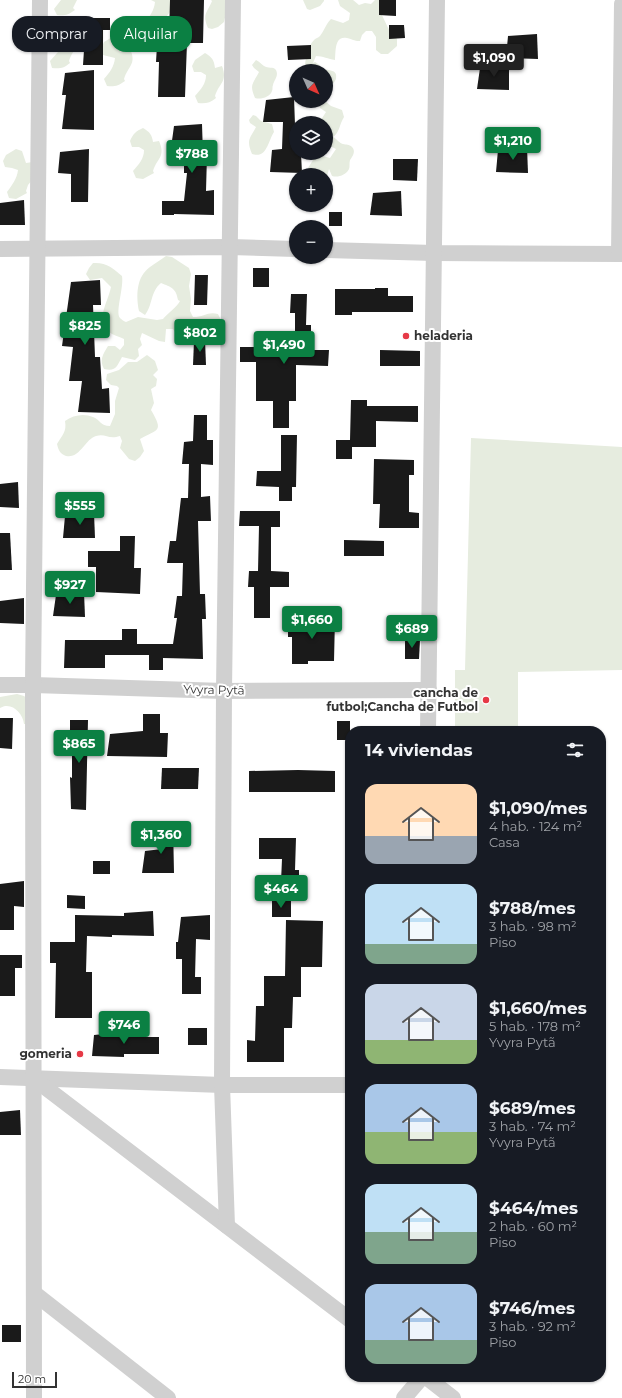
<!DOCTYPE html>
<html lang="es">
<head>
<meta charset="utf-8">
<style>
	body { margin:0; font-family:Montserrat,sans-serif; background:#242831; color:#f1f3f6; height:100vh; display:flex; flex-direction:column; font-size:15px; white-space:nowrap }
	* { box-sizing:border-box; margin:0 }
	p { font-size:13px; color:#9ea1a6 }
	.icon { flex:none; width:22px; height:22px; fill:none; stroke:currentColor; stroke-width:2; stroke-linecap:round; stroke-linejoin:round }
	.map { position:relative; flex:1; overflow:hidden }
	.drawer { position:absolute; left:345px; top:726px; width:261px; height:656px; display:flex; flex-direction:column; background:#171b24; border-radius:16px; box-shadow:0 1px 3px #0004 }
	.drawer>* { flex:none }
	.top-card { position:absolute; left:12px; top:16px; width:273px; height:36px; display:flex; gap:8px }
	.needle { width:26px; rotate:135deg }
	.controls { position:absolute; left:289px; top:64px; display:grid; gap:8px }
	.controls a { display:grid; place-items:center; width:44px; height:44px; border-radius:50%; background:#171b24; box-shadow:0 1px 3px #0004; font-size:20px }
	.scale { position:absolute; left:12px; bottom:10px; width:45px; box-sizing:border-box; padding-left:4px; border:2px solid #333; border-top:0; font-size:11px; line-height:14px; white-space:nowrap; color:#333; -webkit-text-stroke:3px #fff; paint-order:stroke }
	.price { position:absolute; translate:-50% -34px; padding:0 9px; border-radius:4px; background:#0b8043; color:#fff; font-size:13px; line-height:26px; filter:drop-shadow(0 1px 2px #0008) }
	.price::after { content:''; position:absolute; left:50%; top:24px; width:12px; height:9px; margin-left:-6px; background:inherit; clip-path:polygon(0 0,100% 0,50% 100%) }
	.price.current { background:#222; color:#fff }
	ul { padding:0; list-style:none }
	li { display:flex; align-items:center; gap:12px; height:100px; padding:0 20px }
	li span { display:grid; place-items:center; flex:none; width:112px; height:80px; border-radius:12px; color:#555 }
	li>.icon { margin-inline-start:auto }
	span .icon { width:48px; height:48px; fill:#fffc; stroke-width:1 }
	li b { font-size:17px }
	h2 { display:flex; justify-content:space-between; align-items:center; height:48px; padding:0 20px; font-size:17px }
	.chip { padding:0 14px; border-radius:16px; background:#171b24; box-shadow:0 1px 3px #0004; font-size:14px; line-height:36px }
	.chip.current { background:#0b8043; color:#fff }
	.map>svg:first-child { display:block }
	.green { fill:#e6ecdf }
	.building { fill:#1a1a1a }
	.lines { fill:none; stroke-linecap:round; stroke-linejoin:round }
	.street { stroke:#d0d0d0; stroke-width:16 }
	.poi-dot { fill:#e63946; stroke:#fff; stroke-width:1.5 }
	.labels { text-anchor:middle; stroke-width:4; stroke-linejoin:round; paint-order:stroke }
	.poi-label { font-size:12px; font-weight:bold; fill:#333; stroke:#fff; text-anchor:end }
	.street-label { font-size:12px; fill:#333; stroke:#fff }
</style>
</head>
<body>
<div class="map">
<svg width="622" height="1398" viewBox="0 0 622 1398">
	<rect width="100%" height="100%" fill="#fff"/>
	<g class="green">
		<path d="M61,0H77L73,8L75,10C68,15 64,16 57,15L54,9Z"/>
		<path d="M151,0H173L170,12L166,17L163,23L165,25L154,31L146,30L144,23C150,16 154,11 155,2Z"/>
		<path d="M211,0H229L224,22L218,27L212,29L208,28C202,14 207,13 212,1Z"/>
		<polygon points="303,0 324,0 324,1 320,6 310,10 307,9"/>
		<path d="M338,0H353L359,5L365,3L371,4L375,0H393L381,13C387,25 387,29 397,39V46L388,54H381L376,50V37L372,31H366L362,35L360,41C353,41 353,39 347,38C334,35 336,52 335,60C328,59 323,56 316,56L313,63L315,62C319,64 319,66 323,68C328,72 338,68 336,79C335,82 332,84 331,87C330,93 331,95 326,99V71L312,70L311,67L305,65C306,56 308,46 314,40C316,38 318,38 320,36C324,31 326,24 331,19L343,23L349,20L350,13L340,6Z"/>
		<path d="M59,18C66,22 68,25 70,32H76C82,47 73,48 69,61L70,63C64,68 60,69 52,68L50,61L58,52L61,40L49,37L47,31L49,24Z"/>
		<path d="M114,36L119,39L124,50L130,49C137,64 128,66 124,79L125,81C118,86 114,87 107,86L104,79C110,72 114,67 115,58L103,55L101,48L104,42Z"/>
		<path d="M205,53C212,57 214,60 215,68L222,66C228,82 219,83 215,96L216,98C210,103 205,104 198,103L195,96C201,89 206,84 206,75L201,72H194L192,66L195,60Z"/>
		<path d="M256,60C260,62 261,64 264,66C268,69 273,66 276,70C279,76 274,80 273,85C272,87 273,89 272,91C270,97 261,100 255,98C249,84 253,84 259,72L254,68L252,65Z"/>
		<path d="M315,101H325L331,106L342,110L344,117C339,125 340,132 333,137C337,139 339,143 343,144C346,145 349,144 352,147C356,151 353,156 350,160C349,163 350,167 349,169C346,175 338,178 332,176L329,169L326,180V175H306L308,168L313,160L308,157L307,153H317L319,155L330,158L336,149L330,146L329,143L332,138L326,140V123H319L326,112L320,108L319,105L320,101Z"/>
		<path d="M253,115L256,116L261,121L272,124L274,132C268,141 267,159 252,154C246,139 250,139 256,127L250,123L249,120Z"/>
		<path d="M143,128C150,132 152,135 153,142L159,141C166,157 157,158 153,171L154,173L143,179L136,178L133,171C139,164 144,159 144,150L139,147H132L130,141C133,134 136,131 143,128Z"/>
		<path d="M16,149L22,151L26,163L33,162L32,180L28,185L26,191L27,193L16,199L9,198L7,192C12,185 17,179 18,170L12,168L5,167L3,161L6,155Z"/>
		<path d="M166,256L172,257L189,268L191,274L189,286L191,299L190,311L193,317C204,317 208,311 218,314L221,320L219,326L209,335L198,330L187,338L180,339L173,329H166L165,342L159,341L142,333L140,339L142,345L138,349L139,356L135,360L122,357C117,366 116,372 104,369C99,360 103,354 108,346H115L120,350L124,345V339C121,337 115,336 112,334C93,322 108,303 111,287L102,278L90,280L86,274L89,268L93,263C106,262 113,268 122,276C124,288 115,312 120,318C121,319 125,322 126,322L138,317L157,320L163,319C168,313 177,307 180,301L178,300C176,288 171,287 161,283C150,292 153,305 145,315L139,311C136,296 136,277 150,267C155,263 161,260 166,256Z"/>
		<path d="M147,355L155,361L158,370L153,375L157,379L156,386L151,389L154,403L151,410C164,432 158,429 140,439L144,451L140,457L135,461L129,459L120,448L122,441L120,436C108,440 106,433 96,436C85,439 80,459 66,456C60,454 58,449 57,444C62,435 67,432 65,421C73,415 84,413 93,417C101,420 100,426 110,426L115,414V401L119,388L117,386L111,385L106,380L107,374L119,370L128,362H137Z"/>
		<polygon points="471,438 622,447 622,670 518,672 518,731 455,731 455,670 465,670"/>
		<path d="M17,694L24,696L29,700L28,724H24C23,713 11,701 0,708V697Z"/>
	</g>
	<g class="building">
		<polygon points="170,0 204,0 203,43 187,43 185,97 158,97 159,62 156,62 157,45 166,45 166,33 169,34"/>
		<polygon points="379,0 396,0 396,16 379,15"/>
		<polygon points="91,18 110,18 110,30 103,30 103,65 83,65 84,50 91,50"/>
		<polygon points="389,25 404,25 405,38 389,39"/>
		<polygon points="537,34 538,59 506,58 508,36"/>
		<polygon points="311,45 311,59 288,60 287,46"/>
		<polygon points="509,65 509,90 477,89 480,68"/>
		<polygon points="94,70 94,130 62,129 66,95 62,95 65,73"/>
		<polygon points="294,97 296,153 301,153 302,173 270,172 272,150 282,149 283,122 263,122 266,100"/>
		<polygon points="202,124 203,155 207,155 206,191 214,190 214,215 174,214 174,215 162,215 162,201 184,201 187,173 184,173 184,148 171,148 174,126"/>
		<polygon points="527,147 528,173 496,172 498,150"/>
		<polygon points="89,149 88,202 71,202 71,174 58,173 60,152"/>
		<polygon points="393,159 418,159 417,181 393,180"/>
		<polygon points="401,191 402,216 370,215 373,193"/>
		<polygon points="24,200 25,225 0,225 0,203"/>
		<rect x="329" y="212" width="13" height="14"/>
		<rect x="253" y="268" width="16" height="19"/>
		<polygon points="195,275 208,275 207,305 194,305"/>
		<polygon points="100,280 101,305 93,305 95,357 100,357 102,389 109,388 110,413 78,412 82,381 69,381 73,347 62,346 71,282"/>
		<polygon points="375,288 388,288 388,296 413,296 413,312 352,312 352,315 335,315 335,289 375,289"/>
		<polygon points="291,294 307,294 306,325 311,325 311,350 329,350 328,366 296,365 296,401 289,401 289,428 273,428 273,401 256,401 256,362 240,362 240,347 295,347 295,313 290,313"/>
		<polygon points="205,340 206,365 193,365 194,341"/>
		<polygon points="380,350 420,351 420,366 380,366"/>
		<polygon points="351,400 367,400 367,406 418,406 418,422 376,421 376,447 352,447 352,459 336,459 336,440 350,440"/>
		<polygon points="194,415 207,415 207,440 213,440 213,465 201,464 201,497 210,496 211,521 198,521 200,594 205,594 206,619 202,619 203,659 163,658 163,670 149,670 149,655 105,655 105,668 64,668 65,640 122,640 122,629 137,629 137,644 173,644 177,618 174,618 177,596 182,596 183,563 167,563 170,541 176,541 181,498 188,498 189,464 182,464 184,442 193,441"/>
		<polygon points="281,435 297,435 296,487 292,487 292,501 279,501 279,487 256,486 257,471 281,471"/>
		<polygon points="374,459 414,460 414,475 409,475 409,512 419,513 419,528 379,528 380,504 373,504"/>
		<polygon points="18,482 19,508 0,507 0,484"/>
		<polygon points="240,511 280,511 280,527 271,527 271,571 289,572 289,587 270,587 270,618 254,618 254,587 248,587 249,571 258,571 259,526 239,526"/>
		<polygon points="94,513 95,538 63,538 65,516"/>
		<polygon points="0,533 10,533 12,570 0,570"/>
		<polygon points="120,536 135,536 134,568 141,568 140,594 96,592 96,567 88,567 88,551 120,551"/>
		<polygon points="344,540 384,541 384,556 344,556"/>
		<polygon points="84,592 85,617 53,616 56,595"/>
		<polygon points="24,598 24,624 0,623 0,601"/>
		<polygon points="288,618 335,618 334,661 308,661 308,664 292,664 292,637 288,637"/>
		<polygon points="405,640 420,640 419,659 405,659"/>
		<polygon points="143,714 160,714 160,733 168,733 167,757 107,756 110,734 143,731"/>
		<polygon points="0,718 13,718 12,749 0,748"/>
		<polygon points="70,720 88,720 86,810 71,809 70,777 72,778 72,733 70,733"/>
		<rect x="337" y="721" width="13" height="19"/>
		<polygon points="162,768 199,768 198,789 161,789"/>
		<polygon points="298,770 335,771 335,792 249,792 249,771"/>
		<polygon points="163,825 173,825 174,873 142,873 145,851 162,849"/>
		<polygon points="259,838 296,838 295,870 299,870 299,883 281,882 282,859 259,859"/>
		<rect x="93" y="861" width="17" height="13"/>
		<polygon points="24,881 24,907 14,906 14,930 0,930 0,884"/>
		<polygon points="67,895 85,896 85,909 67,908"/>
		<polygon points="272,900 291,901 291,917 272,917"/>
		<polygon points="153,911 154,936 112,935 112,937 87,936 86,972 92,972 92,1018 55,1018 56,963 50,963 50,942 75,942 75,915 124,916 124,913"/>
		<polygon points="210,915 210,940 196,939 195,977 201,977 201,994 182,994 182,959 176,959 176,942 178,942 181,917"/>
		<polygon points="286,920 323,921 322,967 301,967 301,997 293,997 292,1028 284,1028 284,1062 247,1062 247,1040 255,1041 256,1006 264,1006 264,976 285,976"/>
		<polygon points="0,955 22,955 22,968 15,968 15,996 0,996"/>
		<rect x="188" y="1028" width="19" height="17"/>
		<polygon points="123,1032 123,1037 159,1037 159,1054 124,1054 124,1057 92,1056 94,1035"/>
		<polygon points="20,1110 21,1135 0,1135 0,1112"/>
		<rect x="2" y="1325" width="19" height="17"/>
	</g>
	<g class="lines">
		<g class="street">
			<polyline points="0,249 230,247 296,249"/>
			<polyline points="326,250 434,253 622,254"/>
			<polyline points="619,254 622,4"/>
			<polyline points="0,685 33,685 224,691 429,690"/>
			<polyline points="428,731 437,0"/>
			<polyline points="0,1077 222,1085 350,1085"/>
			<polyline points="33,1078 350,1320"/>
			<polyline points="227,1226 222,1085 224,691 233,0"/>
			<polyline points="34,1293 168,1398"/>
			<polyline points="426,1377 453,1398"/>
			<polyline points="34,1398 33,685 40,0"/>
			<polyline points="404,1398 422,1377"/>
		</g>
	</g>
	<g class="poi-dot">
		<circle cx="406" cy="336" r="4"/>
		<circle cx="486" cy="700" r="4"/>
		<circle cx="80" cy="1054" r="4"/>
	</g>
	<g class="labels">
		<g class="poi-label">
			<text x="414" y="340" text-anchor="start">heladeria</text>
			<text x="478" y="697">cancha de<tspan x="478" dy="14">futbol;Cancha de Futbol</tspan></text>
			<text x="72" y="1058">gomeria</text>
		</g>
		<g class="street-label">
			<text transform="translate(214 690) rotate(1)" y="4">Yvyra Pytã</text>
		</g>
	</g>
</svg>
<div class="controls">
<a><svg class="needle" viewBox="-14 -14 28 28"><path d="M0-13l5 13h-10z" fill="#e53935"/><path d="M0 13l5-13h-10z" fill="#9ea1a6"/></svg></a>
<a><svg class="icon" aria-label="layers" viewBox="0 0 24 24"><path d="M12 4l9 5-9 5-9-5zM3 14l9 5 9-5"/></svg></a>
<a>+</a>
<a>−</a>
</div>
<div class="scale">20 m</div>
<b class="price current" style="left:494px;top:78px">$1,090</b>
<b class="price" style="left:513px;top:161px">$1,210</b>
<b class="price" style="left:192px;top:174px">$788</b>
<b class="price" style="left:85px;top:346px">$825</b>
<b class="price" style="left:200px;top:353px">$802</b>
<b class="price" style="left:284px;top:365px">$1,490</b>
<b class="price" style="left:80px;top:526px">$555</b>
<b class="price" style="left:70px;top:605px">$927</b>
<b class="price" style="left:312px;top:640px">$1,660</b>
<b class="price" style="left:412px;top:649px">$689</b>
<b class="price" style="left:79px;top:764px">$865</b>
<b class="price" style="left:161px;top:855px">$1,360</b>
<b class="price" style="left:281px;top:909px">$464</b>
<b class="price" style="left:124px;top:1045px">$746</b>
<div class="top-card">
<a class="chip">Comprar</a>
<a class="chip current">Alquilar</a>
</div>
<section class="drawer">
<h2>14 viviendas<svg class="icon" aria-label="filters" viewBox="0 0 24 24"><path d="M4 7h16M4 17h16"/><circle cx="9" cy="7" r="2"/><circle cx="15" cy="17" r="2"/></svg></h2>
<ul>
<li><span style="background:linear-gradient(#ffd9b3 65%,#9aa5b1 0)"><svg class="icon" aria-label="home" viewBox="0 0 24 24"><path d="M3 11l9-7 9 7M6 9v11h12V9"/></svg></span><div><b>$1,090/mes</b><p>4 hab. · 124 m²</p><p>Casa</p></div></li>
<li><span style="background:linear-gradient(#bfe0f5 75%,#7fa58c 0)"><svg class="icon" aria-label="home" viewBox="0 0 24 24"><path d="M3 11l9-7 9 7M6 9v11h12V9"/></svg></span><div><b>$788/mes</b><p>3 hab. · 98 m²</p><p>Piso</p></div></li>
<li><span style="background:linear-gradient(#c9d6e8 70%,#8fb573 0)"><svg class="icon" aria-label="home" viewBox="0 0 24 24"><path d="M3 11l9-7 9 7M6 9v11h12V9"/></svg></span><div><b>$1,660/mes</b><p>5 hab. · 178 m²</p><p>Yvyra Pytã</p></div></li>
<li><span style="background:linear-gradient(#a9c7e8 60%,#8fb573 0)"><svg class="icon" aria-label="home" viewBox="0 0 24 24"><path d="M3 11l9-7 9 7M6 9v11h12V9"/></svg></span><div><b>$689/mes</b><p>3 hab. · 74 m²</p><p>Yvyra Pytã</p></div></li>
<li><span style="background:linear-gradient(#bfe0f5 60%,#7fa58c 0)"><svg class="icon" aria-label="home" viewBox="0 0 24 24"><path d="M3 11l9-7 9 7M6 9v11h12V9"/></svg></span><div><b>$464/mes</b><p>2 hab. · 60 m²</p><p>Piso</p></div></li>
<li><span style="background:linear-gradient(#a9c7e8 70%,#7fa58c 0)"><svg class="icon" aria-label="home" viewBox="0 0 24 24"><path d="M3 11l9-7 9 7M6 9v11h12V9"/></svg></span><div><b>$746/mes</b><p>3 hab. · 92 m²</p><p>Piso</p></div></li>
</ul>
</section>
</div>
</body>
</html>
